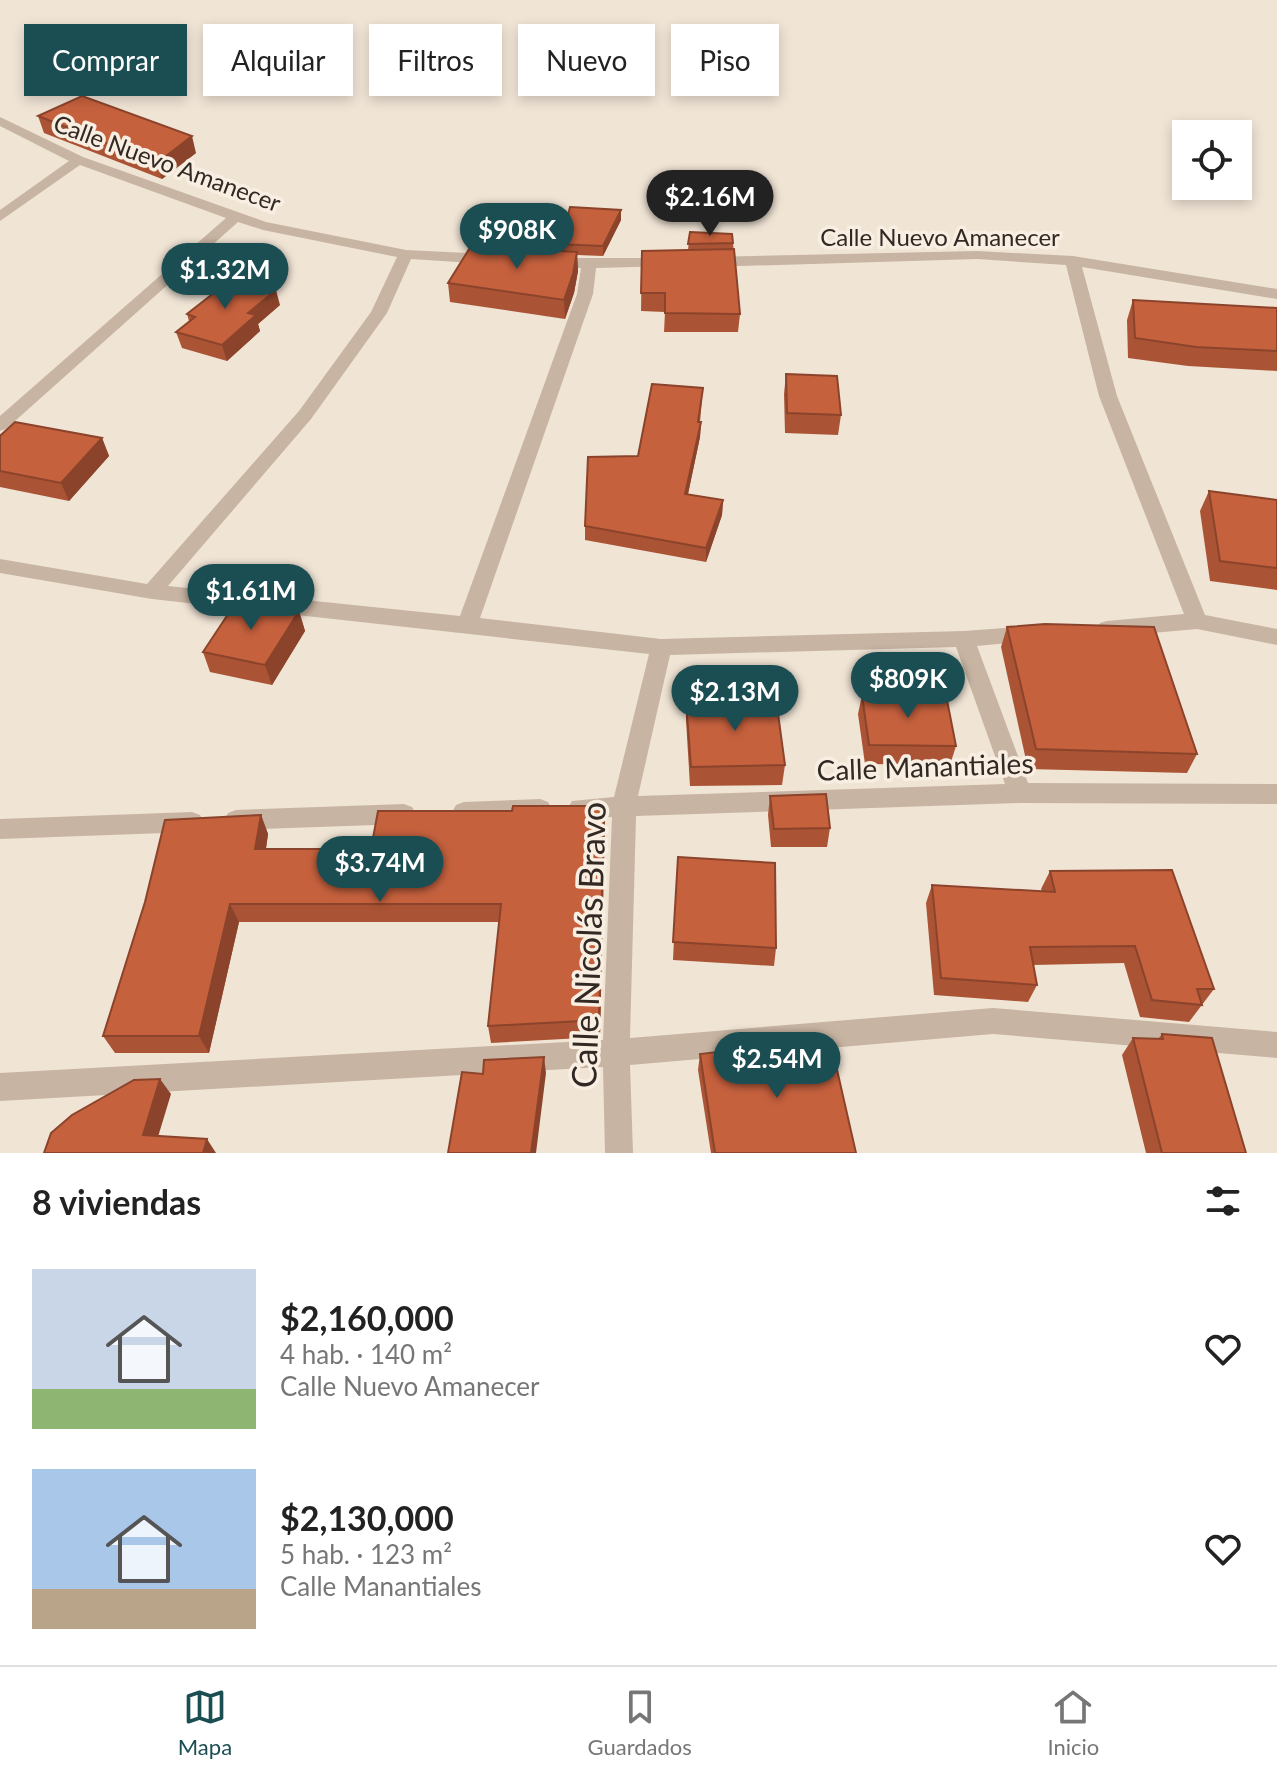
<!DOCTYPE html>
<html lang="es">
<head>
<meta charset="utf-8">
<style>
	body { margin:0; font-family:Lato,sans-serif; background:#f2f2f2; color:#222; height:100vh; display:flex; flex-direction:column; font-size:30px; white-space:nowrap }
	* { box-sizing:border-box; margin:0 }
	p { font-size:26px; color:#767676 }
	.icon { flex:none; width:44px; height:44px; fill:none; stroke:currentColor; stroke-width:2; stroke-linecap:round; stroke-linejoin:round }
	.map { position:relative; height:1153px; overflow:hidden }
	.drawer { display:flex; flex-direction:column; background:#fff; flex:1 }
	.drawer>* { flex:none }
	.guide { position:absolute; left:24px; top:24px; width:800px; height:72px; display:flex; gap:16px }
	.buttons { position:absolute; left:1172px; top:120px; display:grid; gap:16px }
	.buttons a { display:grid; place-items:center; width:80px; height:80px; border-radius:0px; background:#fff; box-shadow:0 4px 12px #0003; font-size:40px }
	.price { position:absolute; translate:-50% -68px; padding:0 18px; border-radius:28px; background:#1b4e53; color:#fff; font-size:26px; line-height:52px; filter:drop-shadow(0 2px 4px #0008) }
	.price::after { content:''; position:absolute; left:50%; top:48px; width:24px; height:18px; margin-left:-12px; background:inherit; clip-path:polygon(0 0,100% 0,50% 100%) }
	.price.active { background:#222; color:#fff }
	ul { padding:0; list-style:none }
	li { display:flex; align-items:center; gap:24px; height:200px; padding:0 32px }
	li span { display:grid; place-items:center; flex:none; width:224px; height:160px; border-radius:0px; color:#555 }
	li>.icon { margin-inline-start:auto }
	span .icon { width:96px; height:96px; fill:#fffc; stroke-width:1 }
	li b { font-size:34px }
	h2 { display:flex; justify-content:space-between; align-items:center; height:96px; padding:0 32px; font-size:34px }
	.pill { padding:0 28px; border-radius:0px; background:#fff; box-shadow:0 4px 12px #0003; font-size:28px; line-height:72px }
	.pill.active { background:#1b4e53; color:#fff }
	.tabs { display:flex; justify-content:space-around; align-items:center; height:112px; border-top:2px solid #e0e0e0; background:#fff; font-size:22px; color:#767676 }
	.tabs a { display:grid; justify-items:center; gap:4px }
	.tabs .active { color:#1b4e53 }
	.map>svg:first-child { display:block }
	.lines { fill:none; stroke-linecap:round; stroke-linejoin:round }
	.street { fill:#c8b4a2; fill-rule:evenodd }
	.wall { fill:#aa5335 }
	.shaded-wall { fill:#8b442b }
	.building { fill:#c6613e; stroke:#8b442b; stroke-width:2 }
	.labels { text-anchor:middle; stroke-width:7; stroke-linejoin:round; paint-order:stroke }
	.far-street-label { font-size:24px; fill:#322924; stroke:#f8eee1 }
	.street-label { font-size:28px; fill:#322924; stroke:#f8eee1 }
	.near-street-label { font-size:34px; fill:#322924; stroke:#f8eee1 }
</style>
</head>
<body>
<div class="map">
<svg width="1277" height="1153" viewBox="0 0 1277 1153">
	<rect width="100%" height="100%" fill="#f0e4d5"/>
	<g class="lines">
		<g class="street">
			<path d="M0,117L83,157L266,222L406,250L488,254L496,259L488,264L411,259L387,313L311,419L168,586L460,616L577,294L581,268H552L544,263L552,258H668L676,263L673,266L596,268L593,294L480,618L661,639L964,631L1031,626L1038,628L1041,634L1038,640L977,646L1028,783L1277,784V804L1020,803L636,816L630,1038L993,1008L1277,1032V1058L993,1034L630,1065L633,1153H605L603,1067L0,1101V1073L603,1040L612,817L580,818L572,815L568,808L572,801L614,797L649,654L152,599L0,573V559L147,584L299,411L371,312L397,257L263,230L238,222L6,429L0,431V416L226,218L80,165L0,221V210L69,161L0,126ZM956,647L1005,784L638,796L670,655Z"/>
			<polygon points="977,251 1073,256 1277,289 1277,299 1082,267 1117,396 1205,615 1277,629 1277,645 1197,629 1107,637 1100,635 1097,629 1100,623 1107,621 1184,614 1099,396 1066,265 977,259 708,267 700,262 708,257"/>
			<polygon points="540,799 548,802 552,809 548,816 540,819 464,822 456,819 452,812 456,805 464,802"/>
			<polygon points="404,804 412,807 416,814 412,821 404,824 236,830 228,827 224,820 228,813 236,810"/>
			<polygon points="192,812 200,815 204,822 200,829 192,832 0,839 0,819"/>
		</g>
	</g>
	<g class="wall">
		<polygon points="38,116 196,153 162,179 44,133"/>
		<polygon points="621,210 621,220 603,256 577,255 578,271 574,293 565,319 450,302 448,283 482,247 482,241"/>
		<polygon points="690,232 733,243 740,314 738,332 664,332 665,312 641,311 642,251 688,250"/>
		<polygon points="1133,300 1277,308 1277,371 1188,366 1128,358 1127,320"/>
		<polygon points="280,305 258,324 260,331 227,361 182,348 176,332 189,321 187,314"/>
		<polygon points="786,374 841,415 838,435 785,433 784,394"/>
		<polygon points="703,388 700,422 701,422 700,437 688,494 723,500 722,515 706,562 585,540 585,526 638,456"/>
		<polygon points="0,435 102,438 109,456 69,501 0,487"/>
		<polygon points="1209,491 1277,500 1277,590 1210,581 1200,511"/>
		<polygon points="299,611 305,631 272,685 210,672 203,652"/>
		<polygon points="1007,627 1197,754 1187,773 1028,769 1001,647"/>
		<polygon points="862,695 956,746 950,765 865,764 858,714"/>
		<polygon points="686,701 785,765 782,785 690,786 686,720"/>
		<polygon points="770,796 830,828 827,847 771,847 768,815"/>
		<polygon points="604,806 600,1037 491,1043 488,1026 499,922 239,922 209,1053 115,1053 103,1036 261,815 268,834 266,849 371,849 512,811"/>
		<polygon points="678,857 776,948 774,966 673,960"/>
		<polygon points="1050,871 1214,989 1189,1022 1140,1017 1124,963 1033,965 1037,985 1028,1002 934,995 926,903 932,885 1042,891 1041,889"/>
		<polygon points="1162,1034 1246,1153 1146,1153 1122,1055 1133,1038 1158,1039"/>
		<polygon points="700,1054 856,1153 711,1153 698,1070"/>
	</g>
	<g class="shaded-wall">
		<polygon points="192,136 196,153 162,179 157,163"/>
		<polygon points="621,210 621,220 603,256 603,246"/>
		<polygon points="577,252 578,271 574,293 565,319 564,300"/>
		<polygon points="276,290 280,305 258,324 260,331 227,361 222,345 248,313"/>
		<polygon points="701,422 700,437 685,508 685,494"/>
		<polygon points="102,438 109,456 69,501 61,483"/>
		<polygon points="723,500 722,515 706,562 706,548"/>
		<polygon points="299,611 305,631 272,685 265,665"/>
		<polygon points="604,806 605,825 600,1037 599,1020"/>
		<polygon points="261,815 268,834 263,868 255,849"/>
		<polygon points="230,904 239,922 209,1053 199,1036"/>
		<polygon points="544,1057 546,1073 536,1153 531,1153"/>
		<polygon points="160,1079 171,1094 154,1150 143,1135"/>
		<polygon points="207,1139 216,1153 203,1153"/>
	</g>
	<g class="building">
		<polygon points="82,96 192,136 157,163 38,116"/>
		<polygon points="570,207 621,210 603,246 482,241 489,217 567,219"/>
		<polygon points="690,232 732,234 733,243 688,244"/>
		<polygon points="471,246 577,252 573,274 564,300 448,283"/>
		<polygon points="734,249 740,314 665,313 665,293 641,293 642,251"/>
		<polygon points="233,278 276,290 248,313 256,315 222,345 176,332 195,317 187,314"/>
		<polygon points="1133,300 1277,308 1277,351 1196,347 1135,338"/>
		<polygon points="786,374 837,376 841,415 787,413"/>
		<polygon points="652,384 703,388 698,422 701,422 685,494 723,500 706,548 585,526 588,457 638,456"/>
		<polygon points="15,422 102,438 61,483 0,471 0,435 1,435"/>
		<polygon points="1209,491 1277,500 1277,568 1220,561"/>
		<polygon points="238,599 299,611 265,665 203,652"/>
		<polygon points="1045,624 1154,627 1197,754 1036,749 1007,627"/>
		<polygon points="862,695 946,695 956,746 869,745"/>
		<polygon points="776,699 785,765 691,767 686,701"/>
		<polygon points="826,794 830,828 774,829 770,796"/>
		<polygon points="513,806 604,806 599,1020 488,1026 501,904 230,904 199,1036 103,1036 145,902 165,820 261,815 255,849 371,849 378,811 512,811"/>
		<polygon points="678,857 775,863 776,948 673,942"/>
		<polygon points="1172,870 1214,989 1197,989 1202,1005 1152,1000 1135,946 1030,947 1037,985 941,978 932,885 1055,892 1050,871"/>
		<polygon points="1162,1034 1212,1038 1246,1153 1162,1153 1133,1038 1163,1039"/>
		<polygon points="830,1039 856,1153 715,1153 700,1054"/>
		<polygon points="544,1057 531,1153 448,1153 462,1072 483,1074 484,1060"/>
		<polygon points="160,1079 143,1135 207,1139 203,1153 44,1153 51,1133 72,1115 134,1080"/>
	</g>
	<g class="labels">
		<g class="far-street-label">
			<text transform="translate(167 164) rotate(20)" y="8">Calle Nuevo Amanecer</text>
			<text x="940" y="246">Calle Nuevo Amanecer</text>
		</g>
		<g class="street-label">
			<text transform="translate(925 767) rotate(-2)" y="10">Calle Manantiales</text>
		</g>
		<g class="near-street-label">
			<text transform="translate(589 945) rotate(-88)" y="12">Calle Nicolás Bravo</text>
		</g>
	</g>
</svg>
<div class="buttons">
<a><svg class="icon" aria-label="locate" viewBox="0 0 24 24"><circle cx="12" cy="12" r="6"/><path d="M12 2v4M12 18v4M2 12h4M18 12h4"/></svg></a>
</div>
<b class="price active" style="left:710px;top:238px">$2.16M</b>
<b class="price" style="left:517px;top:271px">$908K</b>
<b class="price" style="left:225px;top:311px">$1.32M</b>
<b class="price" style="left:251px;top:632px">$1.61M</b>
<b class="price" style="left:908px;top:720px">$809K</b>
<b class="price" style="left:735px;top:733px">$2.13M</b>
<b class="price" style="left:380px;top:904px">$3.74M</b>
<b class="price" style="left:777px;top:1100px">$2.54M</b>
<div class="guide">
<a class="pill active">Comprar</a>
<a class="pill">Alquilar</a>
<a class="pill">Filtros</a>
<a class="pill">Nuevo</a>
<a class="pill">Piso</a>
</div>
</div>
<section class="drawer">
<h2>8 viviendas<svg class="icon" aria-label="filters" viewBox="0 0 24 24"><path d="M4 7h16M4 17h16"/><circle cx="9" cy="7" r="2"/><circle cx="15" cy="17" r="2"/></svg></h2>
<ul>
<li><span style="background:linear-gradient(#c9d6e8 75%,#8fb573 0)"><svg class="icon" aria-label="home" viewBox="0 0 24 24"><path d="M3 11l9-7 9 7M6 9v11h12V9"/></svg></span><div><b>$2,160,000</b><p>4 hab. · 140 m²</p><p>Calle Nuevo Amanecer</p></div><svg class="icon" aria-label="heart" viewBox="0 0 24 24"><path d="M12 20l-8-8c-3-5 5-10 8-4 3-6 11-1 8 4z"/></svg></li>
<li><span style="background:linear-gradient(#a9c7e8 75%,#b9a48a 0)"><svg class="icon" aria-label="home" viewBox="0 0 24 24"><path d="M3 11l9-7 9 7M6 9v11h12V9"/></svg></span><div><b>$2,130,000</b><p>5 hab. · 123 m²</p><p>Calle Manantiales</p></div><svg class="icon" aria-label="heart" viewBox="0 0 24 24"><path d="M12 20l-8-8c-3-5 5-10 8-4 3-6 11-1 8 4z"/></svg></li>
</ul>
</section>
<nav class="tabs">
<a class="active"><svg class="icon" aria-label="map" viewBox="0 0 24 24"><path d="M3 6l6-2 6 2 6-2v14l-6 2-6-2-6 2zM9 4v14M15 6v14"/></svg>Mapa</a>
<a><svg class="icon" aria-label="saved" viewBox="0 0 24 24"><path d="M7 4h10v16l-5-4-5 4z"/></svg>Guardados</a>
<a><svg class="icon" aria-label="home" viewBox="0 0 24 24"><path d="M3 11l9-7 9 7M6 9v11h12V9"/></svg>Inicio</a>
</nav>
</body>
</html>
